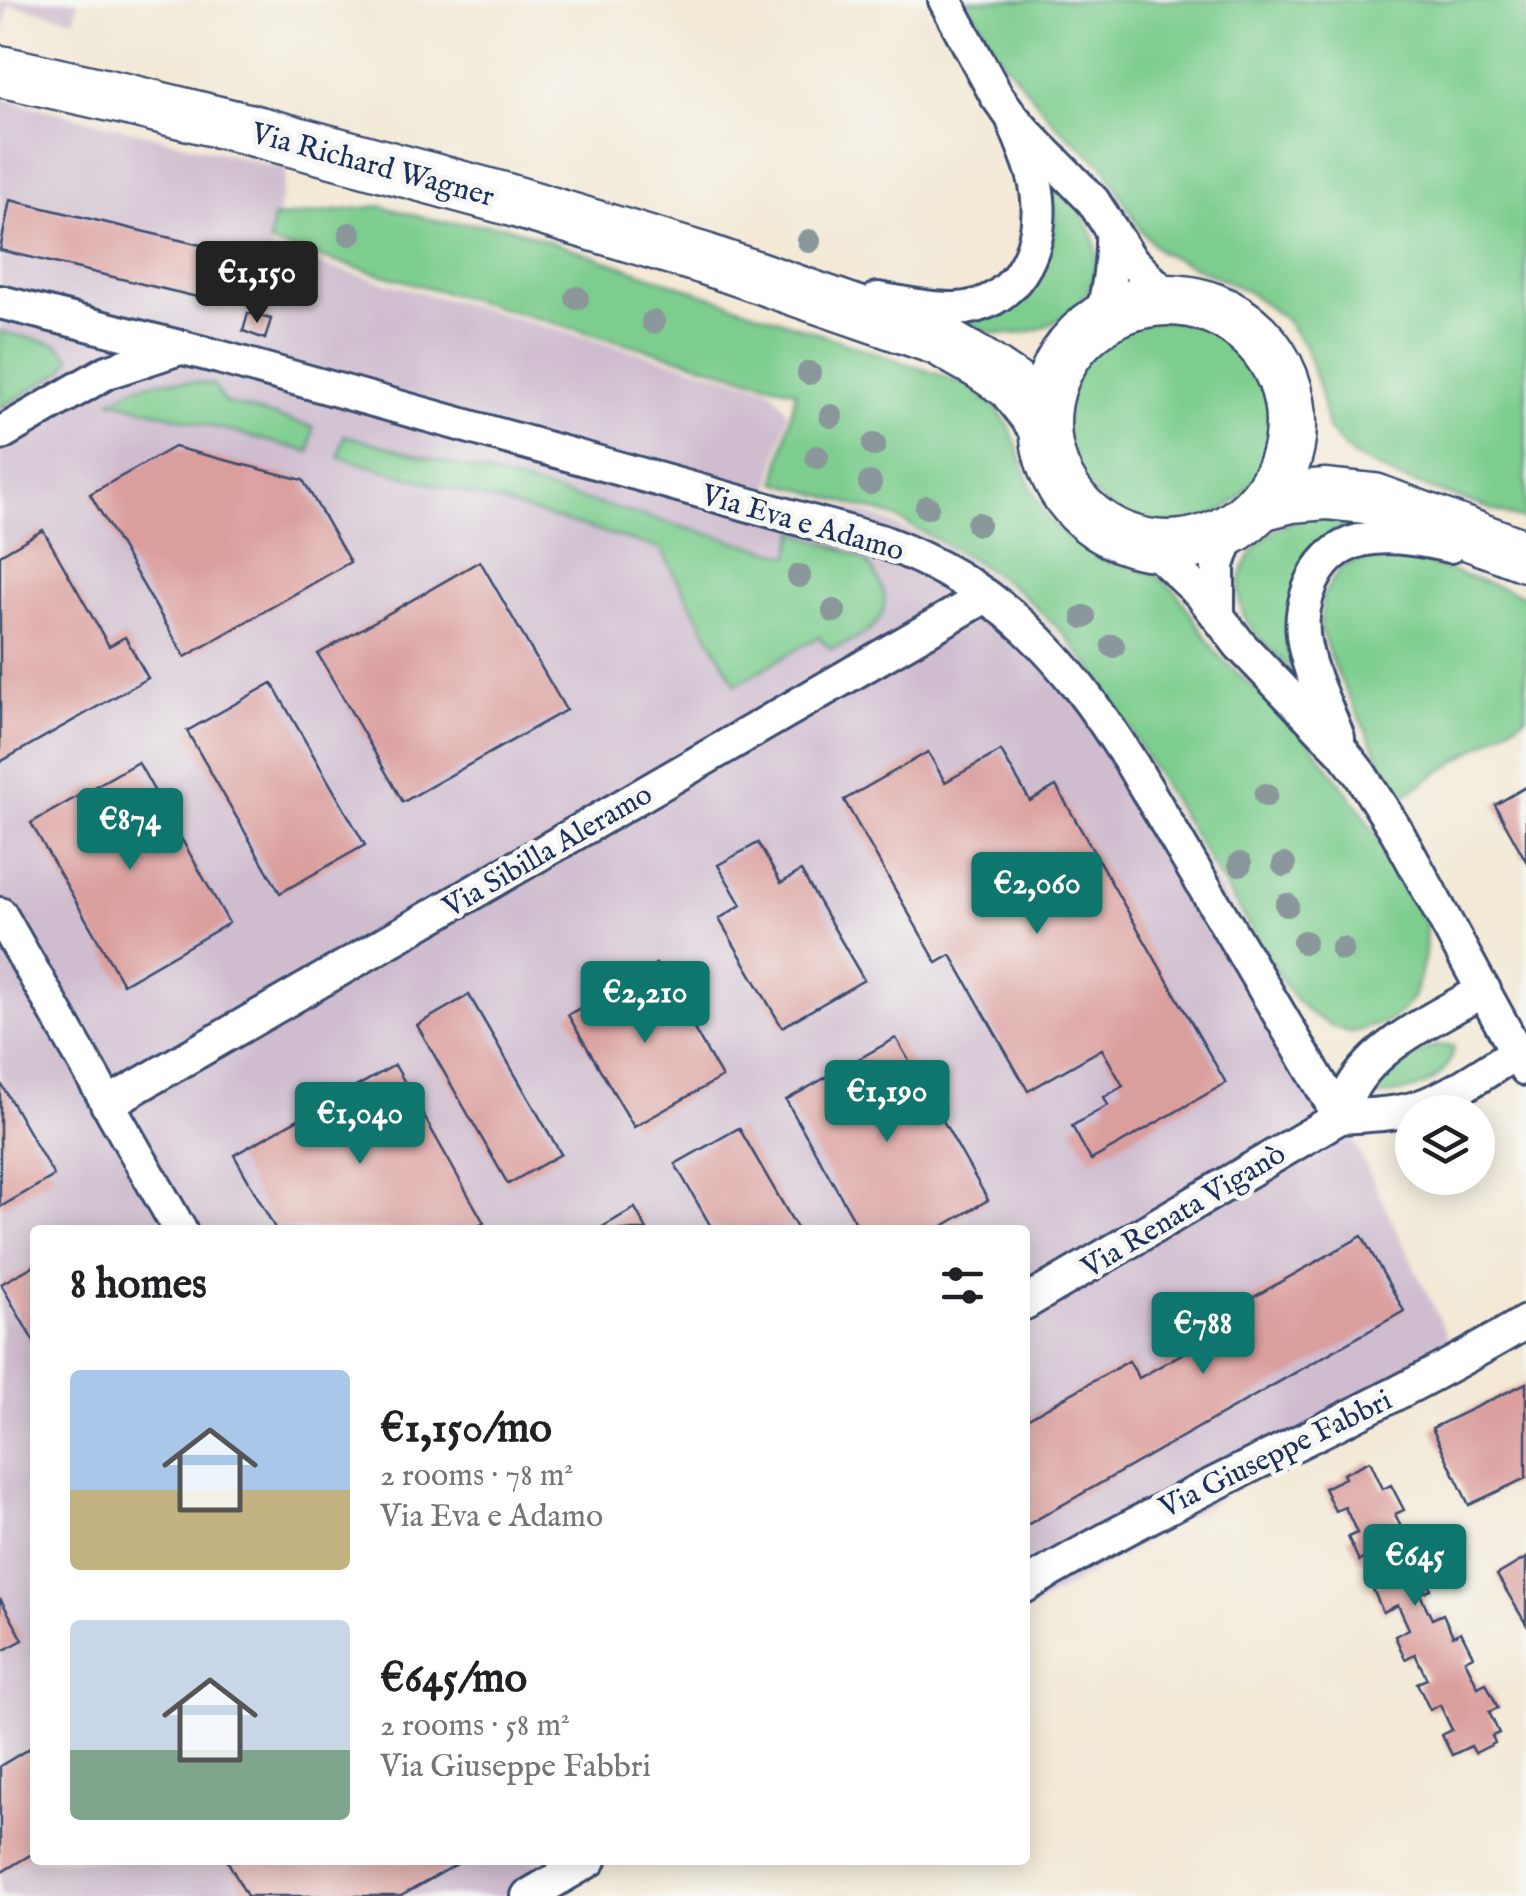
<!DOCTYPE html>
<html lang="en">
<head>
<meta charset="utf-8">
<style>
	body { margin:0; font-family:"IM FELL English",serif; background:#f2f2f2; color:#202124; height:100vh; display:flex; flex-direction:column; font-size:38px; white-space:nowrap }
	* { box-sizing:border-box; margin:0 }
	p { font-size:32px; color:#757577 }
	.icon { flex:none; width:55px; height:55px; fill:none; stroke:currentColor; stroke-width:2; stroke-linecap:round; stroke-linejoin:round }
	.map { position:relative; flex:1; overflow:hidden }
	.side { position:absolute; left:30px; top:1225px; width:1000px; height:640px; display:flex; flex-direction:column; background:#fff; border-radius:10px; box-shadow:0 5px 25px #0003 }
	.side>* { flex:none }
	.buttons { position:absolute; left:1395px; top:1095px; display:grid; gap:20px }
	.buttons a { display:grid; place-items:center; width:100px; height:100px; border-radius:50%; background:#fff; box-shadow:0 5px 25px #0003; font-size:50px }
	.price { position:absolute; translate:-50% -85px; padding:0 22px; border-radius:10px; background:#0f766e; color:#fff; font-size:32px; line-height:65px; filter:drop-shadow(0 2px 5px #0008) }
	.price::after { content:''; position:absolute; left:50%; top:60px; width:30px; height:22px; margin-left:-15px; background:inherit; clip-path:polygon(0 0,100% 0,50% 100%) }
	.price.active { background:#222; color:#fff }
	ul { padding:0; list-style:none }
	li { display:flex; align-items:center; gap:30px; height:250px; padding:0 40px }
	li span { display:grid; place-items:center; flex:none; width:280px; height:200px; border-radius:10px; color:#555 }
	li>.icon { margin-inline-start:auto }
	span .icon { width:120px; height:120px; fill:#fffc; stroke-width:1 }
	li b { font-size:42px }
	h2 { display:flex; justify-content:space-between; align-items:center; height:120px; padding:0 40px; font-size:42px }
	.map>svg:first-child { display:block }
	.industrial { fill:#cfbdcf }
	.green { fill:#7dcd8e; stroke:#4c7e76; stroke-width:2.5 }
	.building { fill:#da9e9c }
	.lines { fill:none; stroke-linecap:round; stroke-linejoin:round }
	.street-casing { stroke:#3b4b70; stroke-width:38 }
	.primary-casing { stroke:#3b4b70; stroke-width:55 }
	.street { stroke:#fff; stroke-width:32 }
	.primary { stroke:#fff; stroke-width:50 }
	.tree { fill:#8a989b }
	.labels { text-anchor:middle; stroke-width:10; stroke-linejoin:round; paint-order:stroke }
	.street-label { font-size:30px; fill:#1b2f5e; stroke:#f6f6f2 }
</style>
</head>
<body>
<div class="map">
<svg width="1526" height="1896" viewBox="0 0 1526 1896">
	<rect width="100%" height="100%" fill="#f6f6f2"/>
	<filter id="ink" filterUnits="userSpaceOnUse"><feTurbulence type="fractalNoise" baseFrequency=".01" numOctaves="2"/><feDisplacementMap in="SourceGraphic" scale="20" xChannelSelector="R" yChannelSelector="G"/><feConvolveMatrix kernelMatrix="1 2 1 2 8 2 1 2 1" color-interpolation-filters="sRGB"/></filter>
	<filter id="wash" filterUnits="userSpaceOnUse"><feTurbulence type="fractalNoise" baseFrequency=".0048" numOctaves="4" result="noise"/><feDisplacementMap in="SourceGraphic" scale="40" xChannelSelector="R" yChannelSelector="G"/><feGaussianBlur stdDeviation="2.25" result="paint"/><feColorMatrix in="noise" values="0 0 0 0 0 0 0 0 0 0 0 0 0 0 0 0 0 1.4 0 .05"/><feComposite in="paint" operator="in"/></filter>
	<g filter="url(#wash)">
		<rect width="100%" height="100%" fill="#f3e9d6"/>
		<g class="industrial">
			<polygon points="0,0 78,0 75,19 9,4 3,33 0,32"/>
			<polygon points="0,98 287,169 271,251 770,388 788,412 770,487 878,517 950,550 1016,596 1081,659 1290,1008 1458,1358 1025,1612 1025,1230 35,1230 35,1860 603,1860 541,1896 0,1896"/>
		</g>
		<g class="green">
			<polygon points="967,0 1526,0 1526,521 1393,476 1352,455 1328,429 1320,391 1305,346 1284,318 1245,290 1159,251 1140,229 1104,166 1055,124 997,53"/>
			<path d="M1045,174C1063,193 1089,216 1095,243C1108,301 1042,344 989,332C979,330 970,324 960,320L1038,273L1051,245L1054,229V213Z"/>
			<polygon points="380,206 441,222 505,226 969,385 994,406 1010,427 1031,487 1049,520 1074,541 1102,560 1152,573 1175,590 1218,655 1302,732 1361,810 1426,923 1425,954 1420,977 1413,998 1400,1014 1383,1023 1350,1033 1334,1027 1308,1012 1289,992 1091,667 1064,634 1018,590 965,555 892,516 776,482 796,391 269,243 273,218"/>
			<circle cx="1168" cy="423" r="103"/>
			<polygon points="0,331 58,345 71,358 64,370 0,408"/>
			<polygon points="166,380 213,384 224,402 313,427 310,452 111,400 136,387"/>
			<path d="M344,435L790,556L795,532C816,541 842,547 862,559C871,564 876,575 880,584C898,620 859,641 831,649L818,637L736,685L661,549L339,457Z"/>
			<path d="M1346,516L1368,524H1354L1341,529L1328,537L1306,564L1304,682C1287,664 1256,640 1245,618C1225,576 1258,531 1299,519C1313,515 1331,516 1346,516Z"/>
			<polygon points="1384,553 1406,556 1526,596 1526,716 1400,798 1335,669 1320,629 1323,595 1340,568 1361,558"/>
			<path d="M1436,1046H1454C1447,1090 1403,1092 1367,1098C1388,1075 1406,1055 1436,1046Z"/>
		</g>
		<g id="blocks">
			<g class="building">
				<polygon points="10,200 209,247 197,297 0,250"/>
				<polygon points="248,313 271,319 265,339 243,331"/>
				<polygon points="174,447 303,480 350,562 185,657 90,494"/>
				<polygon points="43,530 109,646 125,637 148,678 0,762 0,555"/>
				<polygon points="480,561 566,710 403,802 318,654"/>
				<polygon points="272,683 365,845 280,893 187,731"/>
				<polygon points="1001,751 1030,801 1056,786 1226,1083 1091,1160 1072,1126 1108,1105 1104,1097 1123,1086 1102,1049 1028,1091 951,955 937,963 844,800 928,752 945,782"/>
				<polygon points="138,762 229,923 123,984 31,823"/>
				<polygon points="1526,787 1526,861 1495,805"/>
				<polygon points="758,843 781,883 801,871 864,980 782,1027 719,919 741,905 718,865"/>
				<polygon points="656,964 722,1077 634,1127 568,1015"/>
				<polygon points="469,995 561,1154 508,1184 417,1025"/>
				<polygon points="896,1038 988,1200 936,1230 860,1230 786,1100"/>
				<polygon points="395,1065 484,1223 471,1230 276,1230 234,1155"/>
				<polygon points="0,1082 54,1176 0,1207"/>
				<polygon points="739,1128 798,1230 713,1230 675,1164"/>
				<polygon points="635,1208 647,1230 597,1230"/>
				<polygon points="1362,1236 1404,1311 1025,1526 1025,1420 1129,1361 1139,1378 1206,1340 1199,1328"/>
				<polygon points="35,1265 35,1344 1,1284"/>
				<polygon points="1526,1383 1526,1478 1469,1505 1432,1428"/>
				<polygon points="1370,1461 1383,1489 1391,1485 1404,1510 1395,1514 1407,1539 1415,1535 1427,1560 1419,1564 1431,1589 1420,1594 1432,1619 1443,1614 1453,1636 1461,1632 1473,1656 1465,1660 1478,1687 1486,1683 1498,1708 1489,1712 1499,1733 1492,1736 1495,1743 1475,1753 1471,1746 1452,1755 1442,1735 1452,1730 1440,1705 1430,1710 1417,1683 1427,1679 1415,1654 1405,1659 1395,1636 1409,1629 1398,1605 1383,1612 1372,1587 1381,1582 1369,1556 1359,1561 1348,1537 1357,1533 1345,1507 1335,1511 1324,1488 1345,1478 1343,1474"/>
				<polygon points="1526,1558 1526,1624 1497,1575"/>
				<polygon points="0,1598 23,1640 0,1652"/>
				<polygon points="35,1745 35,1852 0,1873 0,1766"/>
				<polygon points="227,1860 464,1860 401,1896 247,1896"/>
			</g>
		</g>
	</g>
	<g filter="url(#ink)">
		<use href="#blocks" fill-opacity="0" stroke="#3b4b70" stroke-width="2.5"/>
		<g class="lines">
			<defs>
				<g id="street">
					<polyline points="945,0 996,95 1012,117 1026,133 1093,201 1130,259 1170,300"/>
					<path d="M878,299C903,303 929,310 955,309C1014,307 1043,252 1038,199C1036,171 1021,143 1012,117"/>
					<path d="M0,302L219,357L883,542C1002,586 1064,657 1130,761L1340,1117"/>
					<path d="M1100,321C1109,291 1113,262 1112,231"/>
					<polyline points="0,434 107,372 183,347"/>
					<polyline points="1148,544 1201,594 1240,645 1343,752 1360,774 1397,832 1526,1069"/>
					<polyline points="1218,615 1218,565 1231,528"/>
					<path d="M1338,738C1326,705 1307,670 1303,635C1301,617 1305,598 1312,582C1339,524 1399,535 1450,546"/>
					<polyline points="0,914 180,1230"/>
					<polyline points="107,1104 986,596"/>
					<path d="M1340,1117C1344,1108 1347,1097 1352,1088C1378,1042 1440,1016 1484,990"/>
					<path d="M1025,1303L1340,1117C1366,1115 1394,1115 1419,1107C1454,1095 1486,1071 1517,1052"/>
					<path d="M1025,1586C1187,1488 1364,1419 1526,1322"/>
					<polyline points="528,1896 590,1860"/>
				</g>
				<g id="primary">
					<polyline points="0,71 125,99 259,132 503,198 705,259 939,340 981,364 1012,385 1045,427"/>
					<circle cx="1168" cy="423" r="123"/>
					<polyline points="1260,505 1291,497 1326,494 1374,499 1526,556"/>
				</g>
			</defs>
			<use href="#street" class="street-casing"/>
			<use href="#primary" class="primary-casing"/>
			<use href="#street" class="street"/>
			<use href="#primary" class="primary"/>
		</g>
		<g class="tree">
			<circle cx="350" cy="234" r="12"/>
			<circle cx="809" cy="241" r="12"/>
			<circle cx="577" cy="298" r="12"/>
			<circle cx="653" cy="322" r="12"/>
			<circle cx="809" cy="373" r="12"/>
			<circle cx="831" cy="416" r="12"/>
			<circle cx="874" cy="445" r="12"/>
			<circle cx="817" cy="457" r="12"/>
			<circle cx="870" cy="483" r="12"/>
			<circle cx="927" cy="507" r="12"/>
			<circle cx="978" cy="524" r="12"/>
			<circle cx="799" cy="576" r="12"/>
			<circle cx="834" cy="611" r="12"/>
			<circle cx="1084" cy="617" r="12"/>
			<circle cx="1113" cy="646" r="12"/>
			<circle cx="1266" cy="795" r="12"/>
			<circle cx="1240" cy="864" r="12"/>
			<circle cx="1284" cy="865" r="12"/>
			<circle cx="1287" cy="905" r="12"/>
			<circle cx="1304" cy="942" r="12"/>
			<circle cx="1342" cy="949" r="12"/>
		</g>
	</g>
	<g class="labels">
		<g class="street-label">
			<text transform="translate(373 164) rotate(15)" y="10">Via Richard Wagner</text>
			<text transform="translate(803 522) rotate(16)" y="10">Via Eva e Adamo</text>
			<text transform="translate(547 850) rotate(-30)" y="10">Via Sibilla Aleramo</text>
			<text transform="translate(1183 1210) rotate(-31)" y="10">Via Renata Viganò</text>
			<text transform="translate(1275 1453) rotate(-26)" y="10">Via Giuseppe Fabbri</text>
		</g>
	</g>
</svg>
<div class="buttons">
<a><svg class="icon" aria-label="layers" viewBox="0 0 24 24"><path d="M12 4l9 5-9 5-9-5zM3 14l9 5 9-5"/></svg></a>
</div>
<b class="price active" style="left:257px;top:326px">€1,150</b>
<b class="price" style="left:130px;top:873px">€874</b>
<b class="price" style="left:1037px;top:937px">€2,060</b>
<b class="price" style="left:645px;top:1046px">€2,210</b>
<b class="price" style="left:887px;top:1145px">€1,190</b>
<b class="price" style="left:360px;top:1167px">€1,040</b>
<b class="price" style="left:1203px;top:1377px">€788</b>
<b class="price" style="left:1415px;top:1609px">€645</b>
<section class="side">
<h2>8 homes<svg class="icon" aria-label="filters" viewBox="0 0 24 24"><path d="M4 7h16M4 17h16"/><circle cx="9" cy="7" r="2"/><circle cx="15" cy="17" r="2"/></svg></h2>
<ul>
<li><span style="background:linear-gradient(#a9c7e8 60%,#c2b280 0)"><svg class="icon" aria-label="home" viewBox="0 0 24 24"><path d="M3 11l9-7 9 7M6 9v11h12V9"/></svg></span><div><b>€1,150/mo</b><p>2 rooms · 78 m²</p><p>Via Eva e Adamo</p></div></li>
<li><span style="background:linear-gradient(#c9d6e8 65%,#7fa58c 0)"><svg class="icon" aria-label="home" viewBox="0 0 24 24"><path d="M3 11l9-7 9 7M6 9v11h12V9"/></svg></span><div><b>€645/mo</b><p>2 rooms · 58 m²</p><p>Via Giuseppe Fabbri</p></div></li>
</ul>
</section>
</div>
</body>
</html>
